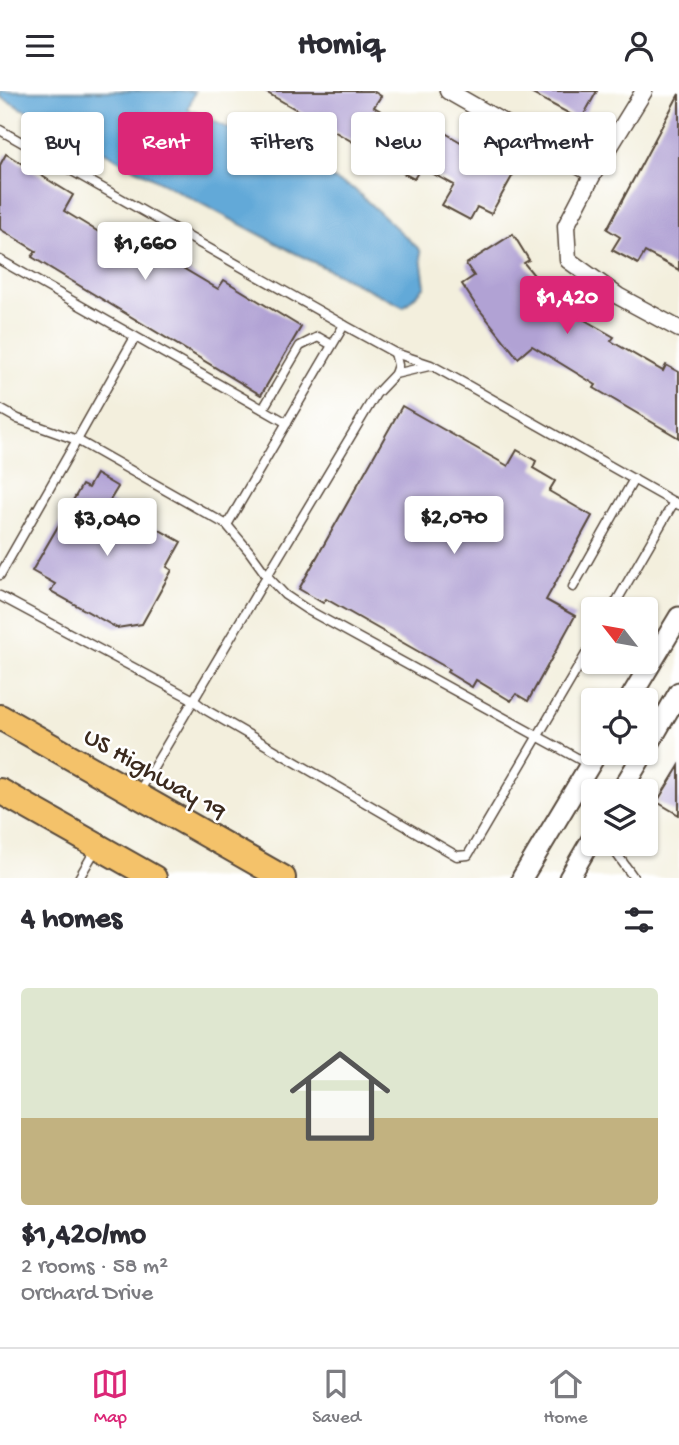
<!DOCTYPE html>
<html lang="en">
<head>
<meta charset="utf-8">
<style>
	body { margin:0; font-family:"Gochi Hand",sans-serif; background:#f7f7f7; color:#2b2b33; height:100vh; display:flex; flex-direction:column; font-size:26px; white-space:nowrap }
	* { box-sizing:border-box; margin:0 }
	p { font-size:23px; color:#7c7c81 }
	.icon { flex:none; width:38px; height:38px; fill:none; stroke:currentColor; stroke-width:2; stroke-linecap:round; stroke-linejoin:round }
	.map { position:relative; height:787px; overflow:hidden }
	.drawer { display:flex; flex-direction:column; background:#fff; flex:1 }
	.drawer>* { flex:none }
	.top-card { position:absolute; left:21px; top:21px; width:637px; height:63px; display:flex; gap:14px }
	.needle { width:46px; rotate:301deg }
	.buttons { position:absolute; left:581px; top:506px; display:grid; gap:14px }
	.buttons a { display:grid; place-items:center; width:77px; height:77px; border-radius:7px; background:#fff; box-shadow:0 2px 5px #0004; font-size:35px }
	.price { position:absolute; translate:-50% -60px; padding:0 16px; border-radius:7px; background:#fff; color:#222; font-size:23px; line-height:46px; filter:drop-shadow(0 2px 4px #0008) }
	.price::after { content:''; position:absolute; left:50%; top:42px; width:21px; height:16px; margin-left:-10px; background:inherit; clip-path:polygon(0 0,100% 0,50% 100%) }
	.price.active { background:#db2777; color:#fff }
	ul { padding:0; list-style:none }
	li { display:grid; align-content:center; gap:14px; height:371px; padding:0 21px }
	li span { display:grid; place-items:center; height:217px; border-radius:7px; color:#555 }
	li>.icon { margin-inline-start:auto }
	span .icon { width:126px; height:126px; fill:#fffc; stroke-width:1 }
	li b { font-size:30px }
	h2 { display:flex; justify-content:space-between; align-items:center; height:84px; padding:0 21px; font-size:30px }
	.chip { padding:0 24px; border-radius:7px; background:#fff; box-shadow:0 2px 5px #0004; font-size:24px; line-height:63px }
	.chip.active { background:#db2777; color:#fff }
	header { display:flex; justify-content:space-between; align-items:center; height:91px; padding:0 21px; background:#fff; font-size:32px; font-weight:700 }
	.dock { display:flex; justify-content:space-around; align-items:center; height:98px; border-top:2px solid #e1e1e2; background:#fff; font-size:19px; color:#7c7c81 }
	.dock a { display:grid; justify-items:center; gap:4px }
	.dock .active { color:#db2777 }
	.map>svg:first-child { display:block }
	.water { fill:#62a9d8; stroke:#4e6a7b; stroke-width:2 }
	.building { fill:#b1a2d4 }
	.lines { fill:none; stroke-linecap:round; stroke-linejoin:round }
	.service-casing { stroke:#57483b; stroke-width:11 }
	.minor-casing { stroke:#57483b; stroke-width:19 }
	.tertiary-casing { stroke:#57483b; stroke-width:23 }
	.trunk-casing { stroke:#57483b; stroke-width:28 }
	.service { stroke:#fff; stroke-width:8 }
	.minor { stroke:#fff; stroke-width:16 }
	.tertiary { stroke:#fff; stroke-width:19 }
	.trunk { stroke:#f4c26a; stroke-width:24 }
	.labels { text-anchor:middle; stroke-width:5; stroke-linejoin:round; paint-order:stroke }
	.street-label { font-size:26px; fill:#3b2a1e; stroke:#fff }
</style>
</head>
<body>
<header><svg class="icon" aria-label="menu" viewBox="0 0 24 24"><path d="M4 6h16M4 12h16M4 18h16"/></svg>Homiq<svg class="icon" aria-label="person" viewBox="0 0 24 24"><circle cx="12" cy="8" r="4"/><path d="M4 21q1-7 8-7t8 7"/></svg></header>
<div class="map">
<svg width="679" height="787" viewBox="0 0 679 787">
	<rect width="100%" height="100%" fill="#fff"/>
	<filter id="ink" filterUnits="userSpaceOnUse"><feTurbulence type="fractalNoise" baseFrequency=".0143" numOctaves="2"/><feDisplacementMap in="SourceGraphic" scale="14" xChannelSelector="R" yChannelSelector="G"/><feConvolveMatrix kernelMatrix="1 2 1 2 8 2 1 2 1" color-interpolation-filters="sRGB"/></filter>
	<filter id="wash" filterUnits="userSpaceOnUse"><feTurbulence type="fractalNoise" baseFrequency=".00686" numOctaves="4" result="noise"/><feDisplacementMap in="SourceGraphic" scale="28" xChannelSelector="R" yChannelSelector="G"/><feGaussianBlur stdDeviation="1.57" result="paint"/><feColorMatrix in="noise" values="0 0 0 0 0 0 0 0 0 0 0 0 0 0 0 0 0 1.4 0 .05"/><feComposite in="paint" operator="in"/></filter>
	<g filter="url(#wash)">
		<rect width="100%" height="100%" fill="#f3efdd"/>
		<polygon class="water" points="0,0 195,0 188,18 354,98 420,159 425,195 404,216 291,160 0,6"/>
		<g id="blocks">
			<g class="building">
				<polygon points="264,0 373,0 381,5 374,16 386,23 365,58"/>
				<polygon points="527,0 597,0 581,29"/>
				<polygon points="679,3 679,179 645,161 638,173 612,159 620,146 607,138"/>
				<polygon points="421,28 514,82 491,123 477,116 470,129 442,114 454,94 421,76 414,88 394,77"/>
				<polygon points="6,63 73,104 64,120 107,146 114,136 218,198 224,189 301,236 261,304 32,166 36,160 0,138 0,74"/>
				<polygon points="513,143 529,169 524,172 572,231 576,224 614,246 611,250 663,280 666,274 679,281 679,347 594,297 596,294 532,255 518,267 475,213 462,193 474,185 466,173"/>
				<polygon points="402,315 508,375 517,359 536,370 533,377 555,390 549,400 592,425 546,509 575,525 528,610 516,603 511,610 476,589 472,596 447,581 449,578 326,508 323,512 299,498"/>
				<polygon points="96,383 118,396 109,411 181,451 167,476 172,479 142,533 117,537 51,500 55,493 32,480 82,394 88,397"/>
				<polygon points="679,675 679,724 657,711"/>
			</g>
		</g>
	</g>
	<g filter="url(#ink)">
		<use href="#blocks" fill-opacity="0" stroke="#57483b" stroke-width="2"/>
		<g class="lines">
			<defs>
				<g id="service">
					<polyline points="0,39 344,234 395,262 431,274 469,295 679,414"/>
					<polyline points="0,169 287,332"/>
					<polyline points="395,283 398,274 395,262"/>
					<polyline points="0,318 18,328 77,349 135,246"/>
					<polyline points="263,318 300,255 318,246 332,254"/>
					<polyline points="227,434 344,234"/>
					<polyline points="0,484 77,349 227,434 249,460 267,485 376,303 395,283 429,275"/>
					<polyline points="573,496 634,388"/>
					<polyline points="0,505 192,608 206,619 457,765 468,764 593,551"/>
					<polyline points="612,518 674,411"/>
					<polyline points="139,701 267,485 285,504 306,518 588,673"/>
					<polyline points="609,752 634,787"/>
					<polyline points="79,787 97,756"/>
				</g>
				<g id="minor">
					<polyline points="448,0 593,83"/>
					<polyline points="644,0 593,83 566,135 568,169 618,205 679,238"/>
				</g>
				<g id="tertiary">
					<polyline points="629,609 679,526"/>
					<polyline points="646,658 679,601"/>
					<polyline points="621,700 644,662"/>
					<polyline points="522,787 597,662"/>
					<polyline points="569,787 593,746"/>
				</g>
				<g id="trunk">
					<polyline points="0,626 283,787"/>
					<polyline points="0,700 154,787"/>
				</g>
			</defs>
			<use href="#service" class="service-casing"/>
			<use href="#minor" class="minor-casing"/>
			<use href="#tertiary" class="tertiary-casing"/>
			<use href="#trunk" class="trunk-casing"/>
			<use href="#service" class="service"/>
			<use href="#minor" class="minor"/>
			<use href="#tertiary" class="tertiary"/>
			<use href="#trunk" class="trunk"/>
		</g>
	</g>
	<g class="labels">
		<g class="street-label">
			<text transform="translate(156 681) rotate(30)" y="9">US Highway 19</text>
		</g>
	</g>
</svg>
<div class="buttons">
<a><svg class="needle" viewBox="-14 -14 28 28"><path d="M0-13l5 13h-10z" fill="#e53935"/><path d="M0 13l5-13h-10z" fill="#7c7c81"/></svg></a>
<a><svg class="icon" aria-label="locate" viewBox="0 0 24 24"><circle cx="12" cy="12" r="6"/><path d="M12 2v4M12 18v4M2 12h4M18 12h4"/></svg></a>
<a><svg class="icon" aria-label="layers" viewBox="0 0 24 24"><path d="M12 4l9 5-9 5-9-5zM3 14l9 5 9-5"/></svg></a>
</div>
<b class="price" style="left:145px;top:191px">$1,660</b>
<b class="price active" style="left:567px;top:245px">$1,420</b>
<b class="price" style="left:454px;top:465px">$2,070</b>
<b class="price" style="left:107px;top:467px">$3,040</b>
<div class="top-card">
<a class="chip">Buy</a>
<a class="chip active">Rent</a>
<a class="chip">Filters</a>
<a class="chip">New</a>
<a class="chip">Apartment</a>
</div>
</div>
<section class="drawer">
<h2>4 homes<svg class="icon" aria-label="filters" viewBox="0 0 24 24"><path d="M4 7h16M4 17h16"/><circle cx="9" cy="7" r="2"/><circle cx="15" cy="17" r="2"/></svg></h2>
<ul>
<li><span style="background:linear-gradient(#dfe7d0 60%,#c2b280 0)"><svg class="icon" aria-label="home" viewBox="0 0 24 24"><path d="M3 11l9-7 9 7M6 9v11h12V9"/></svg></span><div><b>$1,420/mo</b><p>2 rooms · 58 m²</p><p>Orchard Drive</p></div></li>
</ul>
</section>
<nav class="dock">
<a class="active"><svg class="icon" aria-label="map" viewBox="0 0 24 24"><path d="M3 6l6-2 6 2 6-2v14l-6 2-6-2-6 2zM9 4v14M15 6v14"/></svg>Map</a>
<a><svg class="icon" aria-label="saved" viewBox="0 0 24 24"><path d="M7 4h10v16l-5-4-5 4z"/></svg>Saved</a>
<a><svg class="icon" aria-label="home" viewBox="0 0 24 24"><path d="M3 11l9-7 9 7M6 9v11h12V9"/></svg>Home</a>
</nav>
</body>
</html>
